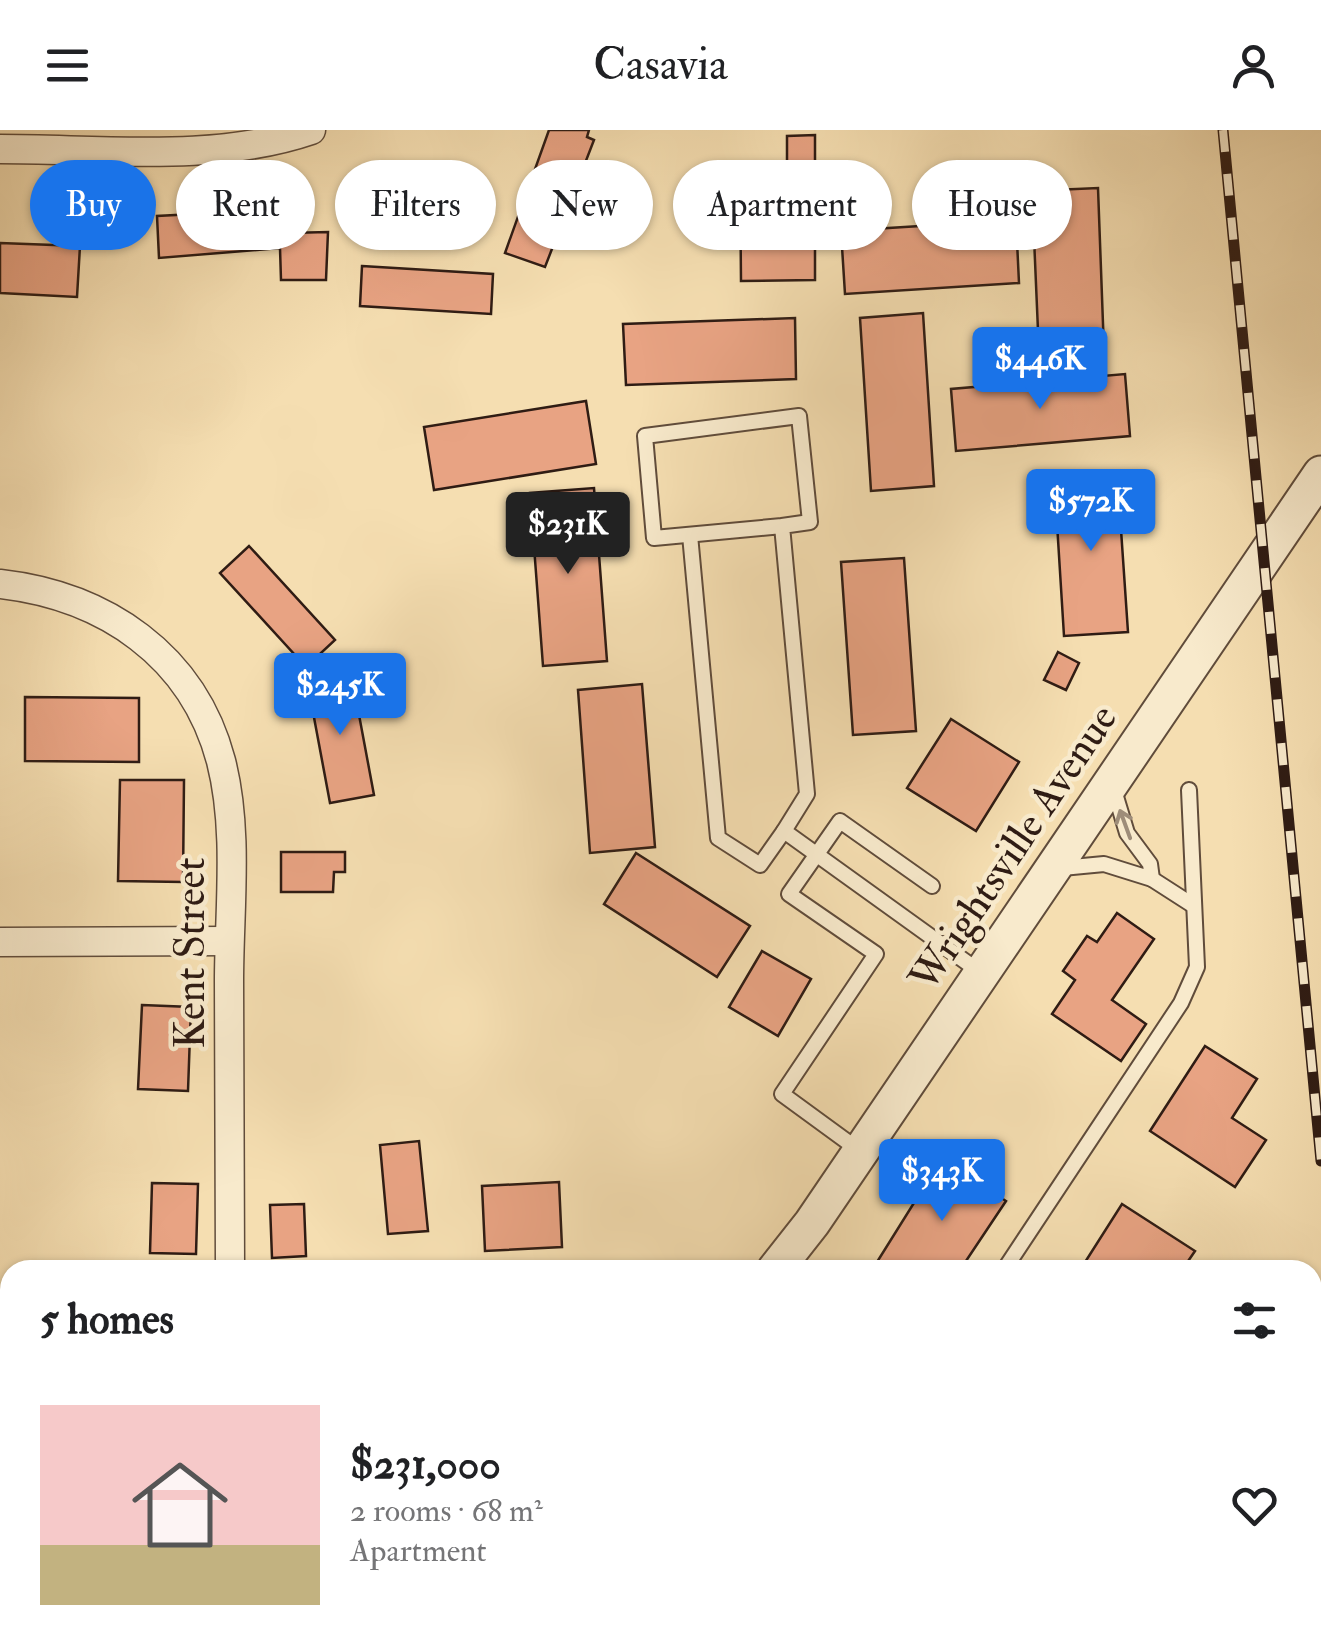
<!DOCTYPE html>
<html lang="en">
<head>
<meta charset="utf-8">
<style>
	body { margin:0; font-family:"IM FELL Double Pica",serif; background:#f6f6f6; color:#202124; height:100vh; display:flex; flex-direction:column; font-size:38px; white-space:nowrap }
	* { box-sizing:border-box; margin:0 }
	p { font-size:32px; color:#757577 }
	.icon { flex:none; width:55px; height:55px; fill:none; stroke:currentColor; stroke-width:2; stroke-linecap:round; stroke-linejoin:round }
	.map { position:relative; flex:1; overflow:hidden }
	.sheet { position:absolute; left:0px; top:1130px; width:1322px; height:392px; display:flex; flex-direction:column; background:#fff; border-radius:30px 30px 0 0; box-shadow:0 2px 8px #0004 }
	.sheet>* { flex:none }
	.guide { position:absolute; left:30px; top:30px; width:1262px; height:90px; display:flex; gap:20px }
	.price { position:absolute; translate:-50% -85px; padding:0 22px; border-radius:10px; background:#1a73e8; color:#fff; font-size:32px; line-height:65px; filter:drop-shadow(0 2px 5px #0008) }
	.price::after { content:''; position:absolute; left:50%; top:60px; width:30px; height:22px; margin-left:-15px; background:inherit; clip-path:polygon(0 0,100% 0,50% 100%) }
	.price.current { background:#222; color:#fff }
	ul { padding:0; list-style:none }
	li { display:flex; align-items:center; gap:30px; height:250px; padding:0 40px }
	li span { display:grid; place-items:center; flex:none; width:280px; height:200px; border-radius:0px; color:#555 }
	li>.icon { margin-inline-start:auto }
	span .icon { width:120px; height:120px; fill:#fffc; stroke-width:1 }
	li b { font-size:42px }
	h2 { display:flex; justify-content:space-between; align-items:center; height:120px; padding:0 40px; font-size:42px }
	.chip { padding:0 35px; border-radius:45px; background:#fff; box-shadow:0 2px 8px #0004; font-size:35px; line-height:90px }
	.chip.current { background:#1a73e8; color:#fff }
	header { display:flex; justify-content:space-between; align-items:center; height:130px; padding:0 40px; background:#fff; font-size:45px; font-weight:600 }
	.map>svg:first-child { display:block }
	.building { fill:#e8a383; stroke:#2f1c14; stroke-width:2.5 }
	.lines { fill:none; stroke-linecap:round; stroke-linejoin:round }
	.service-casing { stroke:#604c3b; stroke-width:18 }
	.minor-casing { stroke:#604c3b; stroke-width:31 }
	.tertiary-casing { stroke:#604c3b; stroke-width:39 }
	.path { stroke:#2f1c14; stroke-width:5; stroke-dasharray:8 5; stroke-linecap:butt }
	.service { stroke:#f8eacc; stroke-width:14 }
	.minor { stroke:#f8eacc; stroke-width:28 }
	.tertiary { stroke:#f8eacc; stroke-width:35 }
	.rail-casing { stroke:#2f1c14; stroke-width:11 }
	.rail { stroke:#f8eacc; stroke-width:8; stroke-dasharray:22; stroke-linecap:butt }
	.oneway { stroke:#9e8d79 }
	.labels { text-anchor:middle; stroke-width:9; stroke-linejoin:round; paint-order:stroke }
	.street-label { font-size:42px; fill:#2f1c14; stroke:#f8eacc }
</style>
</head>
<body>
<header><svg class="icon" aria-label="menu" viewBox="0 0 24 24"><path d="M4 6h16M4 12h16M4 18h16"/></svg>Casavia<svg class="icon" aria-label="person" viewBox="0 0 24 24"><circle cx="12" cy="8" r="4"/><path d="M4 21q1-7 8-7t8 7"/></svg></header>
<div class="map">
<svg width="1321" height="1522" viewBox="0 0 1321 1522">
	<rect width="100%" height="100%" fill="#f5deb1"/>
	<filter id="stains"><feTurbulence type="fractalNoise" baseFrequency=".002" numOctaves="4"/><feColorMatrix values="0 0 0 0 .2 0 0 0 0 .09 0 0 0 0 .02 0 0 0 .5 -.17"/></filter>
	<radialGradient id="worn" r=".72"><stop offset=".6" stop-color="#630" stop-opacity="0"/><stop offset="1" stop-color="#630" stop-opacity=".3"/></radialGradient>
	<g class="building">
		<polygon points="549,0 589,0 587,7 594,10 545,137 505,123"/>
		<polygon points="815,5 815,150 741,151 740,42 787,42 787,6"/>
		<polygon points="1098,58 1104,221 1039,224 1032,61"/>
		<polygon points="289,79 288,103 328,102 326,150 281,150 280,118 159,128 157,86"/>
		<polygon points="1016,90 1019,153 845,164 841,101"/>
		<polygon points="0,113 80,116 77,167 0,163"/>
		<polygon points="362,136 493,144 491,184 360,176"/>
		<polygon points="923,183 934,356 871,361 860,188"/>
		<polygon points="795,188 796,249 626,255 623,194"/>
		<polygon points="1125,244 1130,306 956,321 951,259"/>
		<polygon points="586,271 596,334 434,360 424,297"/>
		<polygon points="1117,341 1128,502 1064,506 1054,345"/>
		<polygon points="594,358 607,531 543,536 530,363"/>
		<polygon points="249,416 335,510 306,537 220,443"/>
		<polygon points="904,428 916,601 853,605 841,432"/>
		<polygon points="1058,522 1079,533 1066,560 1044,550"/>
		<polygon points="351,542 374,665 330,673 307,550"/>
		<polygon points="642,554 655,717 590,723 578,560"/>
		<polygon points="25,567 139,568 139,632 25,631"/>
		<polygon points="951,589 1019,632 976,701 907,658"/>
		<polygon points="120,650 184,650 183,752 118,751"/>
		<polygon points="281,722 345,722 345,742 334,742 333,762 281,762"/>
		<polygon points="636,723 750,796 717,847 604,774"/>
		<polygon points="1117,783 1154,809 1112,870 1146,894 1121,931 1052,884 1075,850 1063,841 1087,806 1097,812"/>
		<polygon points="762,821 811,849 778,906 729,877"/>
		<polygon points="142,875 191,877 188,961 138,959"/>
		<polygon points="1205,916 1257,949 1232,988 1266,1010 1235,1057 1150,1001"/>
		<polygon points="419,1011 428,1101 388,1104 380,1015"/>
		<polygon points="942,1028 1006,1071 960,1140 872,1140"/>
		<polygon points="559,1052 562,1117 485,1121 482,1056"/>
		<polygon points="152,1053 198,1054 196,1124 150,1123"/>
		<polygon points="304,1074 306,1126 272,1128 270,1075"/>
		<polygon points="1122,1074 1195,1121 1182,1140 1080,1140"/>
		<polygon points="0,1341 10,1342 10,1421 0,1420"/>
		<polygon points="0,1449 10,1450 10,1512 142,1512 141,1522 0,1512"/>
		<polygon points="508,1512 591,1512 579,1522 516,1522"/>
		<polygon points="647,1512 707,1512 715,1522 636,1522"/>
		<polygon points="1167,1512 1266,1512 1254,1522 1174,1522"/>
	</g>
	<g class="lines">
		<defs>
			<g id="service">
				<polyline points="782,396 654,408 645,306 799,286 810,392 782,396 807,664 784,701 980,842"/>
				<polyline points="690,405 718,708 760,735 784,701"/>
				<polyline points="1062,738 1104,734 1152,749 1150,734 1127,703 1114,660"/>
				<polyline points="1152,749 1194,776"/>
				<polyline points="860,1021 782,964 876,824 789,764 840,691 932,756"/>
				<polyline points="1004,1140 1181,873 1197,837 1189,660"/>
				<polyline points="0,1306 10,1306"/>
				<polyline points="0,1431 10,1432"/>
				<polyline points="289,1512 313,1522"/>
				<polyline points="1115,1512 1122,1522"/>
				<polyline points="923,1522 940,1512"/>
				<polyline points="1051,1522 1055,1512"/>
			</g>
			<g id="minor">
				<path d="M0,19C101,19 215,33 311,0"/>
				<path d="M0,454C105,466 193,525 221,631C239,701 229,780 229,851C229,947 230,1044 230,1140"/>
				<polyline points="0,812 229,811"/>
				<polyline points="230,1522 230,1512"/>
			</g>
			<g id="tertiary">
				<polyline points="775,1140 812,1093 1321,344"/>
				<polyline points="0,1232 10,1233"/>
				<polyline points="878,1512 884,1522"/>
			</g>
		</defs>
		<use href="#service" class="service-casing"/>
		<use href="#minor" class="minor-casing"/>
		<use href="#tertiary" class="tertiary-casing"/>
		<g class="path">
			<polyline points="1312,1232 1321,1231"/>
			<polyline points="994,1522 1007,1512"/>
		</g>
		<use href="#service" class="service"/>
		<use href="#minor" class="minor"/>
		<use href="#tertiary" class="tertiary"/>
		<defs>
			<polyline id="rail" points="1223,0 1321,1031"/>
		</defs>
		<use href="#rail" class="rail-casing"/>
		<use href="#rail" class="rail"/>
	</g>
	<defs><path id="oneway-shaft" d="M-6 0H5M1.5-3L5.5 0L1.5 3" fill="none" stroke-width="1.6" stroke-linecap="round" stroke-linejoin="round" transform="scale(2.5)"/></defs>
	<use class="oneway" href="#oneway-shaft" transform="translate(1125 694) rotate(-110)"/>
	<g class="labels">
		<g class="street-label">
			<text transform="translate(1012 717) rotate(-56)" y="15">Wrightsville Avenue</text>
			<text transform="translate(189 823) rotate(-90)" y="15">Kent Street</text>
		</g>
	</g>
	<rect width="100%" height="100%" filter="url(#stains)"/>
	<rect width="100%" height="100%" fill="url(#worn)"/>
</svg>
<b class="price" style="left:1040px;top:282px">$446K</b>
<b class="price" style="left:1091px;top:424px">$572K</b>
<b class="price current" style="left:568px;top:447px">$231K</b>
<b class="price" style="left:340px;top:608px">$245K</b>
<b class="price" style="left:942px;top:1094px">$343K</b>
<div class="guide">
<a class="chip current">Buy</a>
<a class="chip">Rent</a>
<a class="chip">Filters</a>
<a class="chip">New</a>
<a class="chip">Apartment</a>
<a class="chip">House</a>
</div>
<section class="sheet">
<h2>5 homes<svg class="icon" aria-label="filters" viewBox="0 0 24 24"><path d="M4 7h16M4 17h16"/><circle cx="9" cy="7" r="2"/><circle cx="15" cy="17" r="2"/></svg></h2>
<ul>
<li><span style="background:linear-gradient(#f6c9c9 70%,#c2b280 0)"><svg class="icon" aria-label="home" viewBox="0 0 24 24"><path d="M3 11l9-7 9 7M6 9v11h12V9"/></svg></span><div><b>$231,000</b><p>2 rooms · 68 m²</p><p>Apartment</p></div><svg class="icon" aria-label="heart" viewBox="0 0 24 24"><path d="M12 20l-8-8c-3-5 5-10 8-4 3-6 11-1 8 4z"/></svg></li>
</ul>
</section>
</div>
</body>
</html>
